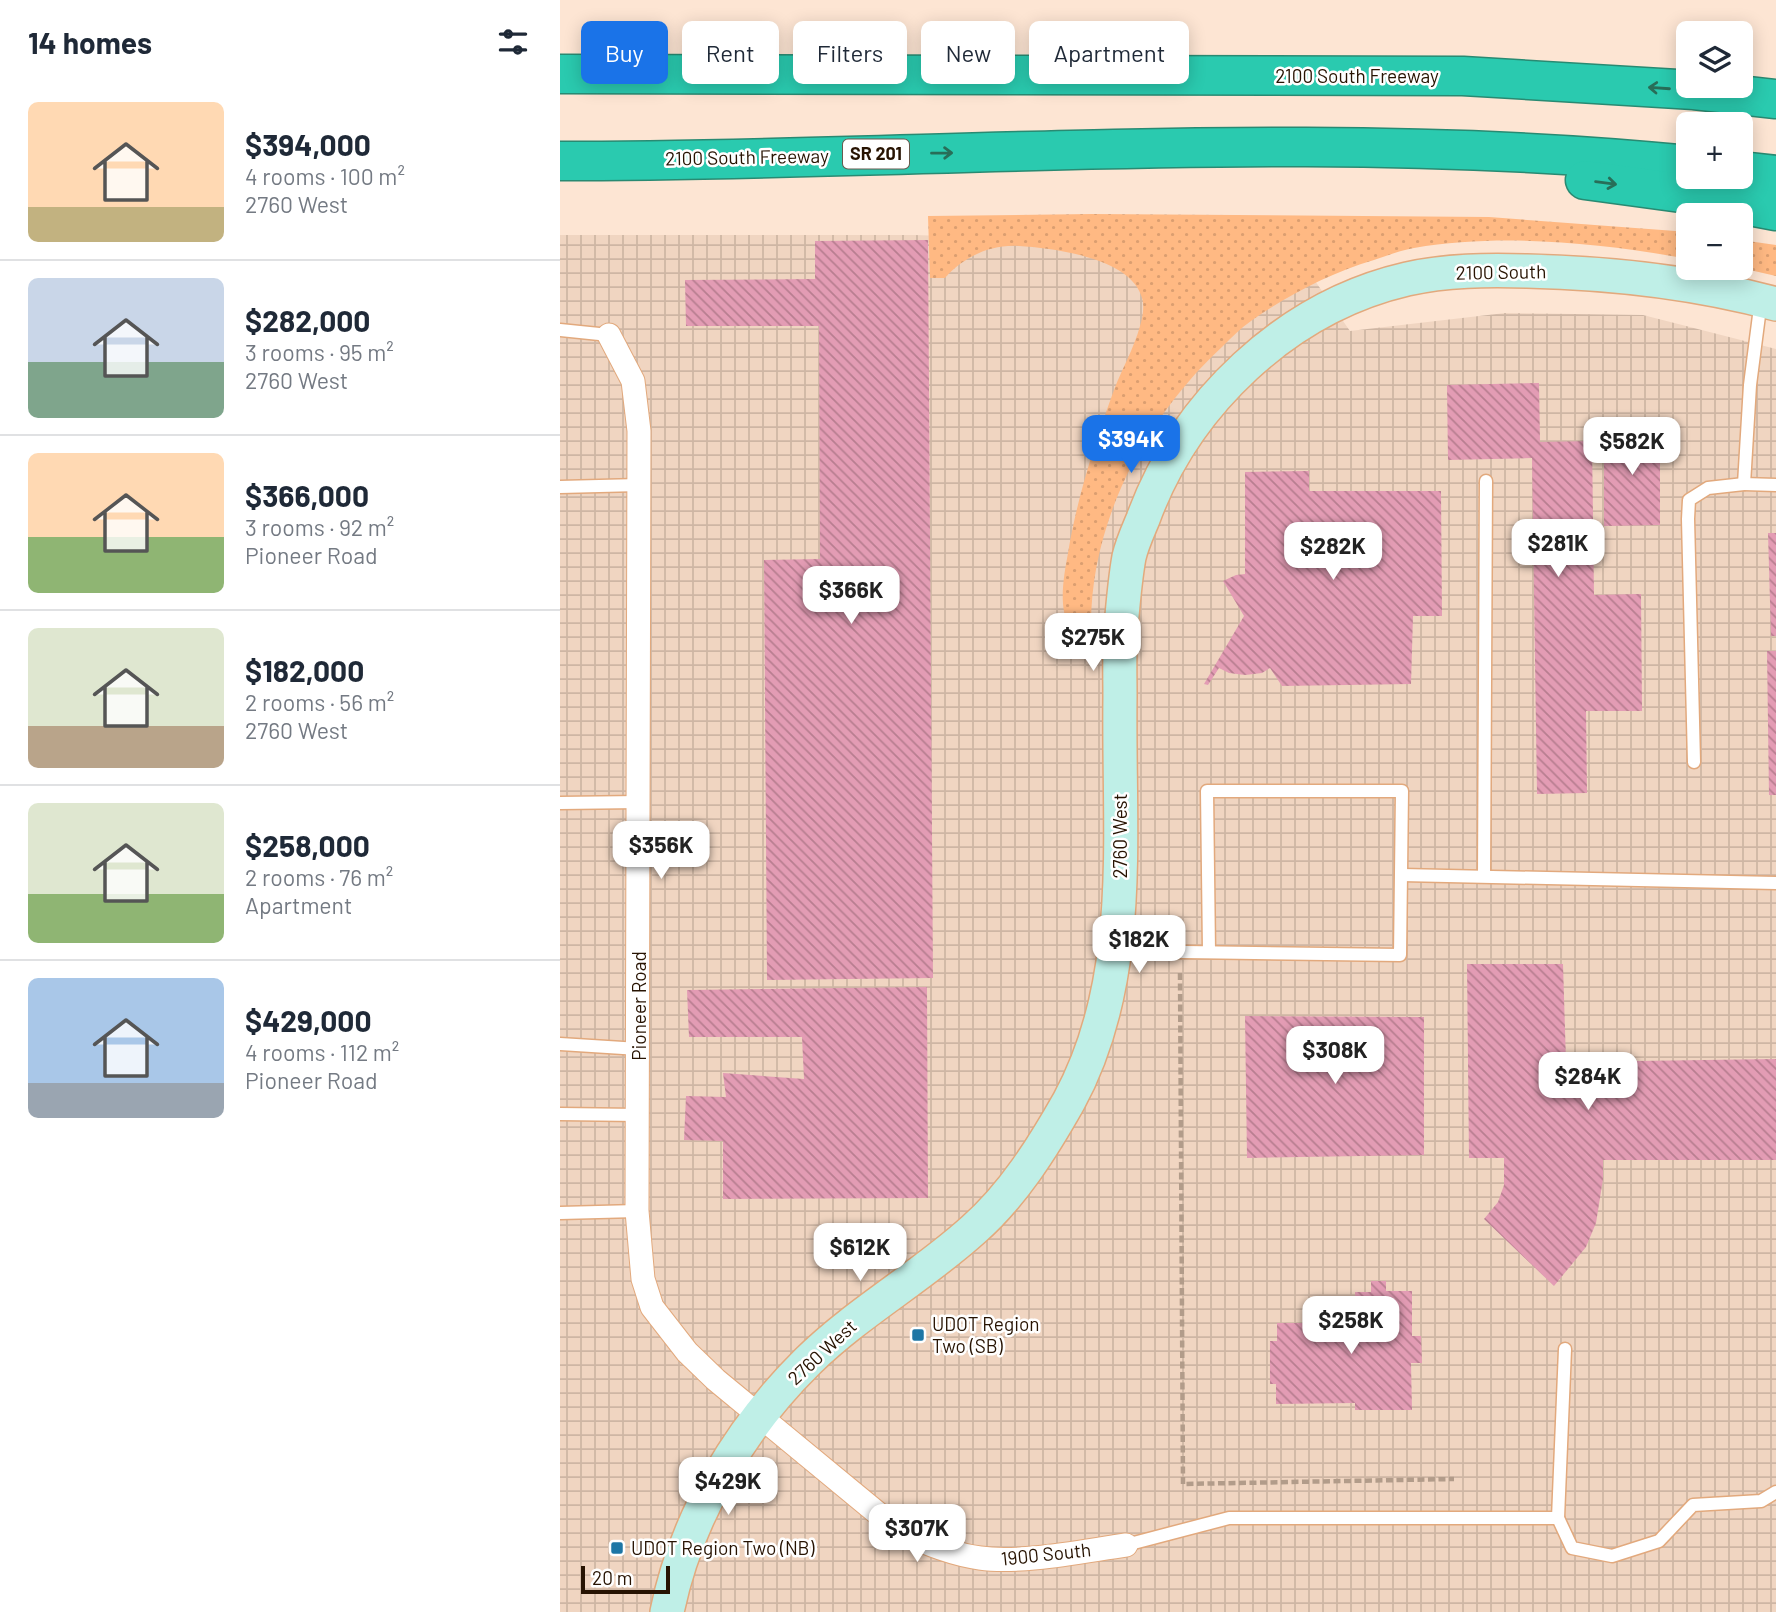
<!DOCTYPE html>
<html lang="en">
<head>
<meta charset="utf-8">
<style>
	body { margin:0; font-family:Barlow,sans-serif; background:#f2f2f3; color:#1f2937; height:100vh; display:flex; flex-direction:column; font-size:26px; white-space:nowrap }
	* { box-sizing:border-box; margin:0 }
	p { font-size:23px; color:#747a83 }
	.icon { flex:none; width:38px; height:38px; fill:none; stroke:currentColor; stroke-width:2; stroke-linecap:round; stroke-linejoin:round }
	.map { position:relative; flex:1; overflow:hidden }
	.details { display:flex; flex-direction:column; background:#fff; width:560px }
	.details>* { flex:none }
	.guide { position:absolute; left:21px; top:21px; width:665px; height:63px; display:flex; gap:14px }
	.buttons { position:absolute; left:1116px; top:21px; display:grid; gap:14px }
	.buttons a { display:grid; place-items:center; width:77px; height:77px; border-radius:10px; background:#fff; box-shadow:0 4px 18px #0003; font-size:35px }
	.scale { position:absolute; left:21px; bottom:18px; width:89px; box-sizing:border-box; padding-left:7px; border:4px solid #271302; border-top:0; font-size:19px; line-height:24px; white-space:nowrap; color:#271302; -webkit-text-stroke:5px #fff; paint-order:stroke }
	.price { position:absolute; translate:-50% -60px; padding:0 16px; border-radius:14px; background:#fff; color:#222; font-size:23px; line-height:46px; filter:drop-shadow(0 2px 4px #0008) }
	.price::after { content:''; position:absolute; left:50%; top:42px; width:21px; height:16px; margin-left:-10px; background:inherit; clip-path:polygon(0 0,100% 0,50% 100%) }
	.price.on { background:#1a73e8; color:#fff }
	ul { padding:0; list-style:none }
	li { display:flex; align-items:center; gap:21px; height:175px; padding:0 28px }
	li+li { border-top:2px solid #e0e1e3 }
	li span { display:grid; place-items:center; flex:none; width:196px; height:140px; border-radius:10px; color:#555 }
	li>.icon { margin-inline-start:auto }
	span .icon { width:84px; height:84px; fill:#fffc; stroke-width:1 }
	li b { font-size:30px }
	h2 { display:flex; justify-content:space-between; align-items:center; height:84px; padding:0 28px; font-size:30px }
	.tag { padding:0 24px; border-radius:10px; background:#fff; box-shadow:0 4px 18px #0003; font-size:24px; line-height:63px }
	.tag.on { background:#1a73e8; color:#fff }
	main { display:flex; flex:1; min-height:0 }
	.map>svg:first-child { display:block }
	.industrial { fill:url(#industrial-grid) }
	.grass { fill:url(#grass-dots) }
	.building { fill:url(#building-back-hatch) }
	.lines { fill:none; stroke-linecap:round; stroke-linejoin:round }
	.service-casing { stroke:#e2a97d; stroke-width:15 }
	.minor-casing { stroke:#e2a97d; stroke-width:25 }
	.secondary-casing { stroke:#e2a97d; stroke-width:36 }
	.motorway-casing { stroke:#298a72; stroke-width:41 }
	.path { stroke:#b29c8a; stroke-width:4.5; stroke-dasharray:7 3.5; stroke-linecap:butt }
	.service { stroke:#fff; stroke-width:12 }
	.minor { stroke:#fff; stroke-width:23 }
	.secondary { stroke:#bfefe7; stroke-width:33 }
	.motorway { stroke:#2acaaf; stroke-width:38 }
	.oneway { stroke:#286e58 }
	.poi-dot { fill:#1e76a5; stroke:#fff; stroke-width:2.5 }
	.labels { text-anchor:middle; stroke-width:5; stroke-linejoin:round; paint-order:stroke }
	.shield { fill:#fff; stroke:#685a4e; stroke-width:2 }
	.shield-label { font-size:18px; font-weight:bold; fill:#271302 }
	.street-label { font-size:19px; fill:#271302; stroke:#fff }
	.poi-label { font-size:19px; fill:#271302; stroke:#fff; text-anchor:start }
</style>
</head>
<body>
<main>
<section class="details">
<h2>14 homes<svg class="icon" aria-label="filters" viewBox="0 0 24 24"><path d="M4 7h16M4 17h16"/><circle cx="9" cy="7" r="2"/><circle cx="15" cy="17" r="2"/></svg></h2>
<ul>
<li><span style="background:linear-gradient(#ffd9b3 75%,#c2b280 0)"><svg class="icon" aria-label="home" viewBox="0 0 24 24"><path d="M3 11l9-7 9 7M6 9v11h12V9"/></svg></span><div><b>$394,000</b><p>4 rooms · 100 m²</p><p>2760 West</p></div></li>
<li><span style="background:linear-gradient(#c9d6e8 60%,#7fa58c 0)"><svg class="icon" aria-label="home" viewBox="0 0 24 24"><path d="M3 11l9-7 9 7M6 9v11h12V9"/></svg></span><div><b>$282,000</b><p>3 rooms · 95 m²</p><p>2760 West</p></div></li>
<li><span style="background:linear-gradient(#ffd9b3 60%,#8fb573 0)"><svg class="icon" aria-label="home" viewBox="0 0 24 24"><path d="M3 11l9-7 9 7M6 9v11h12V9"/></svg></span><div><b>$366,000</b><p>3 rooms · 92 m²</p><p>Pioneer Road</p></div></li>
<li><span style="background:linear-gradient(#dfe7d0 70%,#b9a48a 0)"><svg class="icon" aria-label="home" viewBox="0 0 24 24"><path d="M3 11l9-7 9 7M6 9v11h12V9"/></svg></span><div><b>$182,000</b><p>2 rooms · 56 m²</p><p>2760 West</p></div></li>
<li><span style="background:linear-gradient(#dfe7d0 65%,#8fb573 0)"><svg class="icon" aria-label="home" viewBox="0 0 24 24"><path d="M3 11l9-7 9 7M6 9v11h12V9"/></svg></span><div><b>$258,000</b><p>2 rooms · 76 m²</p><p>Apartment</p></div></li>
<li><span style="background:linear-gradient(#a9c7e8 75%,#9aa5b1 0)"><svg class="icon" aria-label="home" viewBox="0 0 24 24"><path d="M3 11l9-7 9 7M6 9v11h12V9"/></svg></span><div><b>$429,000</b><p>4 rooms · 112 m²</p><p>Pioneer Road</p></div></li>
</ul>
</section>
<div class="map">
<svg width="1216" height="1612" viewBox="0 0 1216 1612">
	<defs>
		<pattern id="industrial-grid" width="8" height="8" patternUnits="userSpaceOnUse" patternTransform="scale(1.75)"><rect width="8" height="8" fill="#f0d5c1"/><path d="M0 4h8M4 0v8" fill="none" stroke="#ceb6a4"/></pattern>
		<pattern id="grass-dots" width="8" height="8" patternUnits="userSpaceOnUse" patternTransform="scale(1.75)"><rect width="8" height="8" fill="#ffb983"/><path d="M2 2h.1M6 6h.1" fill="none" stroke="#db9e70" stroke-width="1.8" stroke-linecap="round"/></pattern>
		<pattern id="building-back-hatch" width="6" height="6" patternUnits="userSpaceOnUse" patternTransform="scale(1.75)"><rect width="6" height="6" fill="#e39cb4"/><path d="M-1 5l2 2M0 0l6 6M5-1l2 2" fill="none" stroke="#b87e90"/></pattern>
	</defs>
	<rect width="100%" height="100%" fill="#fde5d3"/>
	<polygon class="industrial" points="0,235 355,235 732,248 790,331 945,313 1083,315 1216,349 1216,1612 0,1612"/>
	<g class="grass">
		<path d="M532,214L929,217L1129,232V259C1039,243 944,233 854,248C841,250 827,256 814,260C770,273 728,295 691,321C681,328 672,337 663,346C587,416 531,519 531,625L509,626C498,606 504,575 508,553C517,498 535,442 554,390C562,369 574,348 580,326C583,316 585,304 581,295C568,258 494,248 459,246C431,244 403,257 385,278H370L368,216Z"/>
		<polygon points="1181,240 1216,245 1216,276 1181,268"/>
	</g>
	<g class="building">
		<polygon points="368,240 373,978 207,980 204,560 260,559 259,326 126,326 125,280 255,279 255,241"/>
		<polygon points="979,383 980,442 1032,441 1034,595 1081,594 1082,711 1026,711 1027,793 977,794 972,458 888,460 887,385"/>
		<polygon points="1044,428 1100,428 1100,525 1044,526"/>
		<polygon points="749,471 749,491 881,491 882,616 853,616 851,684 722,686 710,668 702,673 685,675 669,673 659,668 648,685 644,684 684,616 663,581 676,575 685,574 685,472"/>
		<polygon points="1208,533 1216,533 1216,636 1211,636"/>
		<polygon points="1207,651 1216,651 1216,795 1209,795"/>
		<polygon points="907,964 1003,964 1006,1062 1216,1059 1216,1160 1043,1160 1043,1179 1036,1223 1026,1247 994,1286 924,1219 938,1202 944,1185 944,1158 909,1158"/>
		<polygon points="367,987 368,1198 163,1199 163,1141 124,1140 126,1096 166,1097 163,1073 244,1079 242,1037 129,1037 127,990"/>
		<polygon points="685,1016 864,1017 864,1155 687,1158"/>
		<polygon points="811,1281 826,1281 826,1291 852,1291 852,1336 861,1336 862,1363 851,1363 852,1410 795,1410 795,1403 716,1404 716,1384 710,1384 710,1341 717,1341 717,1323 796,1323 795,1292 811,1292"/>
	</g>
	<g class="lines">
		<defs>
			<g id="service">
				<polyline points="1201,300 1190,385 1184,484 1216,485"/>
				<polyline points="0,330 49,335"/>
				<polyline points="0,487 79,485"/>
				<polyline points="1134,762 1128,519 1129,500 1148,488 1184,484"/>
				<polyline points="0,803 79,802"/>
				<polyline points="842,875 1216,883"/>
				<polyline points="924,876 926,481"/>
				<polyline points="556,951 840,955 842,791 647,791 649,952"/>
				<polyline points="0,1044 79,1049"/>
				<polyline points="0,1114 78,1115"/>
				<polyline points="0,1213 77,1211"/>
				<polyline points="998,1518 1012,1548 1052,1556 1099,1541 1133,1505 1201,1501 1216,1492"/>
				<polyline points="566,1545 669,1518 998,1518 1005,1349"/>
			</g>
			<path id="minor" d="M49,335L73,381L79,431L77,1211L83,1279L92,1307L127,1352L156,1380L338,1530C364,1543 391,1554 420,1558C461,1564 523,1551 566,1545"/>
			<path id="secondary" d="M107,1612C126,1518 179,1429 248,1361C298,1312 361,1277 413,1230C453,1195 483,1147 509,1101C576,978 558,833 560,697C560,674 559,650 561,627C563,604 565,579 569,557C572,544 578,531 583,519C625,404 726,307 847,279C887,270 927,270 967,271C1051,273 1135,282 1216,304"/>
			<g id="motorway">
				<polyline points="0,74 903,76 1134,90 1216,99"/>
				<path d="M0,161C376,161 754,127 1129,165"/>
				<polyline points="1181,171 1216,175"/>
				<polyline points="1025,180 1121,193 1216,211"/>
			</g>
		</defs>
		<use href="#service" class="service-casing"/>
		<use href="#minor" class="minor-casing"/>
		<use href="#secondary" class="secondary-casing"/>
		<use href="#motorway" class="motorway-casing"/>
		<polyline class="path" points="620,973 623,1484 894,1479"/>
		<use href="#service" class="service"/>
		<use href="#minor" class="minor"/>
		<use href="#secondary" class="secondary"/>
		<use href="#motorway" class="motorway"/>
	</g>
	<defs><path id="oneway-shaft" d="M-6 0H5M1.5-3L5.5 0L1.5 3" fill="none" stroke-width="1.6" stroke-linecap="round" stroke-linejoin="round" transform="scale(1.75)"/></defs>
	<g class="oneway">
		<use href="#oneway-shaft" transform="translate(1099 88) rotate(-176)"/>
		<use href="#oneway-shaft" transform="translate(382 153) rotate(-1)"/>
		<use href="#oneway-shaft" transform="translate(1046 183) rotate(7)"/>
	</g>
	<g class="poi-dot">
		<rect x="351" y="1328" width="14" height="14" rx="3.5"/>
		<rect x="50" y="1541" width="14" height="14" rx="3.5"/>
	</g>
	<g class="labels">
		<rect class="shield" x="283" y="139.5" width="66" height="29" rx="5"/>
		<g class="shield-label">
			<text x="316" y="160">SR 201</text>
		</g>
		<g class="street-label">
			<text x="797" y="83">2100 South Freeway</text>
			<text transform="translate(187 157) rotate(-1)" y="7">2100 South Freeway</text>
			<text transform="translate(941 272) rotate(-1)" y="7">2100 South</text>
			<text transform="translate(560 836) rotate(-90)" y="7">2760 West</text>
			<text transform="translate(79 1006) rotate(-90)" y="7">Pioneer Road</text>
			<text transform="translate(262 1352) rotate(-43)" y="7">2760 West</text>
			<text transform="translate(486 1554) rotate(-6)" y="7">1900 South</text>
		</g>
		<g class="poi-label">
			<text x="372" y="1331">UDOT Region<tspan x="372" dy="22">Two (SB)</tspan></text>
			<text x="71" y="1555">UDOT Region Two (NB)</text>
		</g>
	</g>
</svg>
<div class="buttons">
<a><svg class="icon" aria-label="layers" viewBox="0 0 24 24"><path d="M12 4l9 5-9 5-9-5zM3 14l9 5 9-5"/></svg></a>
<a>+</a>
<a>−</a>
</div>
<div class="scale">20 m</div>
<b class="price on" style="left:571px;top:475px">$394K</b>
<b class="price" style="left:1072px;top:477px">$582K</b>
<b class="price" style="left:998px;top:579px">$281K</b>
<b class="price" style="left:773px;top:582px">$282K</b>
<b class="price" style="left:291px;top:626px">$366K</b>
<b class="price" style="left:533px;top:673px">$275K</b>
<b class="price" style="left:101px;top:881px">$356K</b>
<b class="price" style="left:579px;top:975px">$182K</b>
<b class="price" style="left:775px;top:1086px">$308K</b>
<b class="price" style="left:1028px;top:1112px">$284K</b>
<b class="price" style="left:300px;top:1283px">$612K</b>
<b class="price" style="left:791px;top:1356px">$258K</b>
<b class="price" style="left:168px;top:1517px">$429K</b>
<b class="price" style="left:357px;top:1564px">$307K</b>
<div class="guide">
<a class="tag on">Buy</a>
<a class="tag">Rent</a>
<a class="tag">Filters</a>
<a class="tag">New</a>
<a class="tag">Apartment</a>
</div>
</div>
</main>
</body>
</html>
